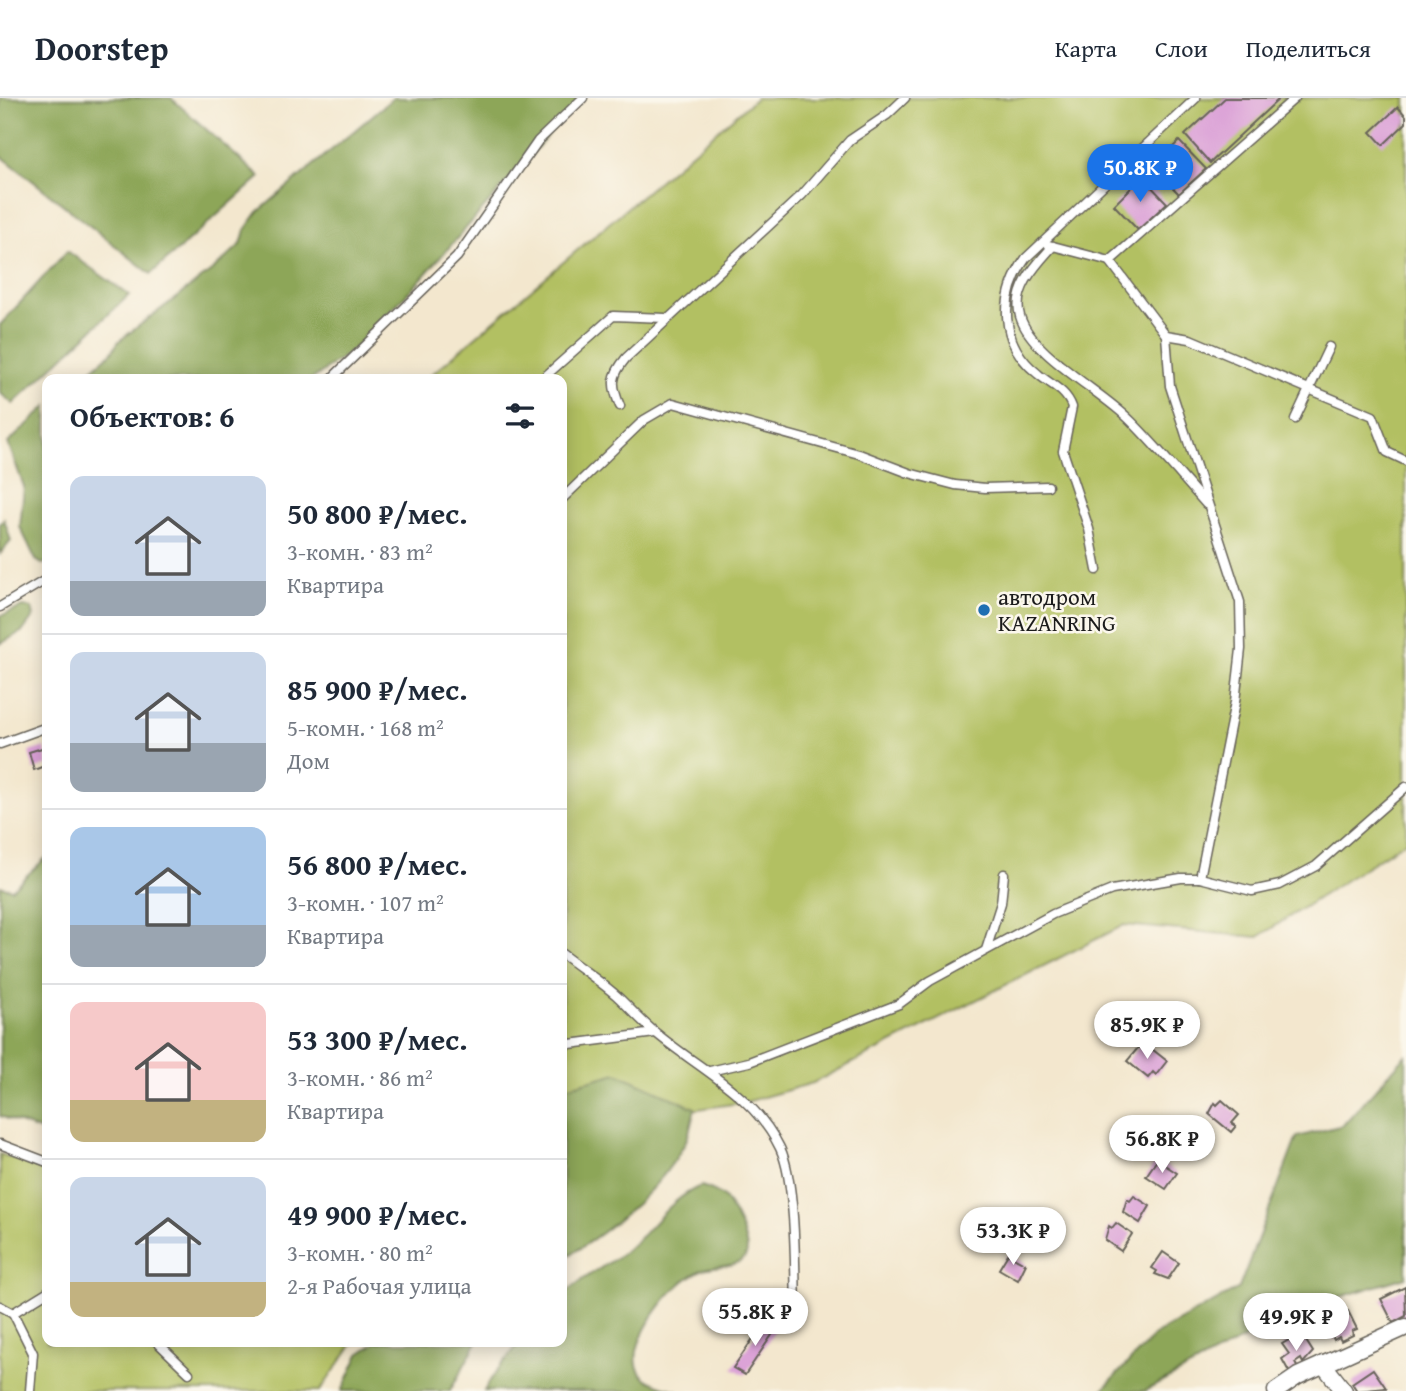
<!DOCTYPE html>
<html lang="ru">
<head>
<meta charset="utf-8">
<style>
	body { margin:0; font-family:"Gentium Book Plus",serif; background:#f2f2f3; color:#1f2937; height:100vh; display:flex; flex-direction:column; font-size:26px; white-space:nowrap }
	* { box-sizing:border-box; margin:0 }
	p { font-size:23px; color:#747a83 }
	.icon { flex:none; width:38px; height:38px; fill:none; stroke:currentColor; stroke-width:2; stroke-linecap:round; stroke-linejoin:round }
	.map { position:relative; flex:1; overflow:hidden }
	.drawer { position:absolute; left:42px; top:276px; width:525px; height:973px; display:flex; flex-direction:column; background:#fff; border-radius:14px; box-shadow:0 4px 18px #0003 }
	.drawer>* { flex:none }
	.price { position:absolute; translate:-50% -60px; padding:0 16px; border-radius:24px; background:#fff; color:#222; font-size:23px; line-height:46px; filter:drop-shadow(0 2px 4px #0008) }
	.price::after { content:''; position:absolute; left:50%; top:42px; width:21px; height:16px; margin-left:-10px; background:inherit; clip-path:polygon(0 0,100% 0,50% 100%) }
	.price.selected { background:#1a73e8; color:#fff }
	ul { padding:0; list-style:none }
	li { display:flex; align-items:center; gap:21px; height:175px; padding:0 28px }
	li+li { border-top:2px solid #e0e1e3 }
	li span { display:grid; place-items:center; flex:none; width:196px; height:140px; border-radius:14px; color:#555 }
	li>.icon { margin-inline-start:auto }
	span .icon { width:84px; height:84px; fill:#fffc; stroke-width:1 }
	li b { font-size:30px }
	h2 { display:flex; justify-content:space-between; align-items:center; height:84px; padding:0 28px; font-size:30px }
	header { display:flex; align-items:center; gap:42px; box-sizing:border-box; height:98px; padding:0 35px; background:#fff; border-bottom:2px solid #e0e1e3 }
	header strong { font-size:33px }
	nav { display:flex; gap:38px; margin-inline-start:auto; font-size:24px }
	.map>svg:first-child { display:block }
	.green { fill:#b2c062; stroke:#676e3f; stroke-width:2 }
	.forest { fill:#8da658; stroke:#54613a; stroke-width:2 }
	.building { fill:#dba1d7 }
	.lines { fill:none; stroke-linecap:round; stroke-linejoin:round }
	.lane-casing { stroke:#67635a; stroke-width:11 }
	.street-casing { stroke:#67635a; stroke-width:19 }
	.lane { stroke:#fff; stroke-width:8 }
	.street { stroke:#fff; stroke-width:16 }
	.poi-dot { fill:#1f6fb2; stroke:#fbf7ec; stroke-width:2.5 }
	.labels { text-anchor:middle; stroke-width:5; stroke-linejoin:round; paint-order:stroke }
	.poi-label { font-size:23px; fill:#1c1c1c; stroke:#fbf7ec; text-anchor:start }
</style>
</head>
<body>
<header>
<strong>Doorstep</strong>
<nav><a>Карта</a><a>Слои</a><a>Поделиться</a></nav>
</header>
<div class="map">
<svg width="1406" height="1293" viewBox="0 0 1406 1293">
	<rect width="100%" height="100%" fill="#fbf7ec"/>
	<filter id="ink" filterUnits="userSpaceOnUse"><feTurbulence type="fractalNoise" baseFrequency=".0143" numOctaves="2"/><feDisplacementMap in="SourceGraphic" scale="14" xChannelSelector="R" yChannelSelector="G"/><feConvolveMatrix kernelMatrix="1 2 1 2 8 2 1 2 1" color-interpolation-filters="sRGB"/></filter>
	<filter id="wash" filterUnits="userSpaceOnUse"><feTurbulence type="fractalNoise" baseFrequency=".00686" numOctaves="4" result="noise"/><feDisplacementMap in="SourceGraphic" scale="28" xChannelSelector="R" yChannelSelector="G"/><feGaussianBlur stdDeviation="1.57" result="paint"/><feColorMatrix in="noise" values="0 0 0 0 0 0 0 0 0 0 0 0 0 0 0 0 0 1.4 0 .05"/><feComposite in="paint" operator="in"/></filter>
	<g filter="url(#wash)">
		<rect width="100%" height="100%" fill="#f3e7ce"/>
		<g class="green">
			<polygon points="756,0 1406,0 1406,743 1258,839 1124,827 813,985 746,1004 562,1031 562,282 425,282"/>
			<polygon points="0,1056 47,1071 47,1244 354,1244 320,1293 0,1293"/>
		</g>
		<g class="forest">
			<polygon points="0,0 171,0 260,79 151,176 0,57"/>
			<polygon points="393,0 581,0 422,180 354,251 311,282 79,282 111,255 119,243 214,171 241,146 245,132 258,114"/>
			<polygon points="67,153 129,197 13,306 0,295 0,227"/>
			<polygon points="47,308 47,465 42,466 36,462 20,429 24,389 8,345"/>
			<polygon points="4,421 11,443 0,456 0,426"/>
			<polygon points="23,509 32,510 34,518 23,533 0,546 0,518"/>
			<polygon points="47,759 47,1035 0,1018 0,788 12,791"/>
			<polygon points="1406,957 1406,1179 1300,1211 1145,1293 1101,1293 1156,1236 1239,1190 1297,1039 1343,1027"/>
			<path d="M617,975L695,1010C692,1022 690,1036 684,1047C658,1094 607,1134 562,1162V990Z"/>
			<path d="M701,1088C708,1090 715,1093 721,1097C731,1105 753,1149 745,1159C737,1170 715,1167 704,1171C695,1174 684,1183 677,1189C660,1205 621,1255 643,1278C653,1287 666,1289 678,1293H484L495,1275L520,1244H562V1198C580,1180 604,1170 624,1154C652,1133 668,1101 701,1088Z"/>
			<polygon points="377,1244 477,1244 450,1293 342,1293 359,1256"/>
		</g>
		<g id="blocks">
			<g class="building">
				<polygon points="1225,0 1280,0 1210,65 1185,37"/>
				<polygon points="1398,9 1406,18 1406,25 1383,47 1371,34"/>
				<polygon points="1179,43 1206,71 1179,96 1153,69"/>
				<polygon points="1142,79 1167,105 1138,132 1114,107"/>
				<polygon points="45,649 47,667 34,672 29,654"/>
				<polygon points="1143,944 1167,963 1156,977 1153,974 1148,980 1127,963"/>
				<polygon points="1222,1002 1239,1017 1232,1025 1236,1028 1231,1034 1209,1016 1215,1005 1217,1007"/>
				<polygon points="1157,1062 1177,1075 1166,1091 1146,1078"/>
				<polygon points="1134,1098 1150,1108 1140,1125 1123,1114 1127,1101 1130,1103"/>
				<polygon points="1116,1125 1132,1136 1121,1153 1105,1142 1109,1128 1112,1130"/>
				<polygon points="1163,1154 1179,1165 1168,1181 1155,1176 1157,1173 1152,1170"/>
				<polygon points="1008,1156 1026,1166 1018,1182 999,1171"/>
				<polygon points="1405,1189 1406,1218 1393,1225 1381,1201"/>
				<polygon points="1348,1213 1357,1231 1352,1233 1353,1237 1341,1243 1339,1239 1334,1242 1325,1224"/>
				<polygon points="765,1223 776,1231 745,1277 733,1270"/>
				<polygon points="1301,1235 1313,1254 1303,1265 1301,1261 1295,1265 1300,1274 1292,1279 1282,1261 1289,1256 1282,1246"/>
				<polygon points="1373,1271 1386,1290 1357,1293 1352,1285"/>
			</g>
		</g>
	</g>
	<g filter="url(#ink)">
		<use href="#blocks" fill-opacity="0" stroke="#67635a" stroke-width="2"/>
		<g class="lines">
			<defs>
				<g id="lane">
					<polyline points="1049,147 1110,163"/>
					<path d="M1053,148C1037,166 1012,191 1020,218C1031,257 1102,293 1131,323C1157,349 1181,378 1206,406"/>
					<polyline points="1166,237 1190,241 1373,318 1387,354 1406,363"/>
					<polyline points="330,282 457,159 538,43 583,0"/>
					<polyline points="541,282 613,218 665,220"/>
					<path d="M620,308C611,287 611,278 626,260L802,97L850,42L887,17L905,0"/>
					<polyline points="1295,321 1329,249"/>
					<polyline points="562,401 644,322 673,305 859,356 909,375 955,387 985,390 1048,388"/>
					<path d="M1097,472L1089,431L1063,353L1072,309C1066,292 1051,287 1038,276C1000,246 998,199 1026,160L1196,0"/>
					<polyline points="0,509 47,481"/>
					<polyline points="0,646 47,629"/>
					<polyline points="1200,780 1235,604 1241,551 1240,504 1170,288 1166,237 1110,163 1295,0"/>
					<polyline points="986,852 1001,805 1004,776"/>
					<path d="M562,856C580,870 600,883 617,898C630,910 642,924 656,935C699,971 754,996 780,1050C797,1085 795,1183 796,1225"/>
					<polyline points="562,947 655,935"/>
					<polyline points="710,973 749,964 899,906 930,883 1053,816 1112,792 1181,780 1200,780 1252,793 1280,787 1316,768 1406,689"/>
					<polyline points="0,1046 47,1064"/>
					<polyline points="0,1208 13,1215 33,1255 30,1293"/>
					<polyline points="13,1215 47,1194"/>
					<polyline points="157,1244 189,1275"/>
				</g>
				<g id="street">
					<polyline points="1323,1266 1344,1293"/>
					<polyline points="1276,1293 1298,1278 1406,1229"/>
				</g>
			</defs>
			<use href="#lane" class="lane-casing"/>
			<use href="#street" class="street-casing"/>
			<use href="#lane" class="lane"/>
			<use href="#street" class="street"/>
		</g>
	</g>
	<circle class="poi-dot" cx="984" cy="512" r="7"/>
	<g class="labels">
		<g class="poi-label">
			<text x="998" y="507">автодром<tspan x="998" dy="26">KAZANRING</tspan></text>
		</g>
	</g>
</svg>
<b class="price selected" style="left:1140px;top:106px">50.8K ₽</b>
<b class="price" style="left:1147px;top:963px">85.9K ₽</b>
<b class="price" style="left:1162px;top:1077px">56.8K ₽</b>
<b class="price" style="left:1013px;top:1169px">53.3K ₽</b>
<b class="price" style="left:755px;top:1250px">55.8K ₽</b>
<b class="price" style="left:1296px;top:1255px">49.9K ₽</b>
<section class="drawer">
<h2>Объектов: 6<svg class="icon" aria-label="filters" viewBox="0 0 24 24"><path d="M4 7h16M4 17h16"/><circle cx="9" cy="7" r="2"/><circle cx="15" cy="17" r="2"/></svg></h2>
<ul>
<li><span style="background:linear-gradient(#c9d6e8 75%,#9aa5b1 0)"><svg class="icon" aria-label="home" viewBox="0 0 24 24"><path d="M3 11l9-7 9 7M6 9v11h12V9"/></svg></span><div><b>50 800 ₽/мес.</b><p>3-комн. · 83 m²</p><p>Квартира</p></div></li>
<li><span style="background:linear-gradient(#c9d6e8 65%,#9aa5b1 0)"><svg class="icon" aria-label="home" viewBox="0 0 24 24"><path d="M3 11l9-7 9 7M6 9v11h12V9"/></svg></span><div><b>85 900 ₽/мес.</b><p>5-комн. · 168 m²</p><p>Дом</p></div></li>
<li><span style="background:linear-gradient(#a9c7e8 70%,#9aa5b1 0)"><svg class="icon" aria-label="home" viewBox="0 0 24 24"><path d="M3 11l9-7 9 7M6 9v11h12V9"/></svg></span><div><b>56 800 ₽/мес.</b><p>3-комн. · 107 m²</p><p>Квартира</p></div></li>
<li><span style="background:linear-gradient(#f6c9c9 70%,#c2b280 0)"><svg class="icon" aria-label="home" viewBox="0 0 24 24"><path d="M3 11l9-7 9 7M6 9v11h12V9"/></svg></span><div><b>53 300 ₽/мес.</b><p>3-комн. · 86 m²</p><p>Квартира</p></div></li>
<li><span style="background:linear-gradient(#c9d6e8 75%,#c2b280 0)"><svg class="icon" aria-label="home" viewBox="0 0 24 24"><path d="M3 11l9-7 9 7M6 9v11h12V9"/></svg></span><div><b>49 900 ₽/мес.</b><p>3-комн. · 80 m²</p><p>2-я Рабочая улица</p></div></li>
</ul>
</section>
</div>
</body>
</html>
